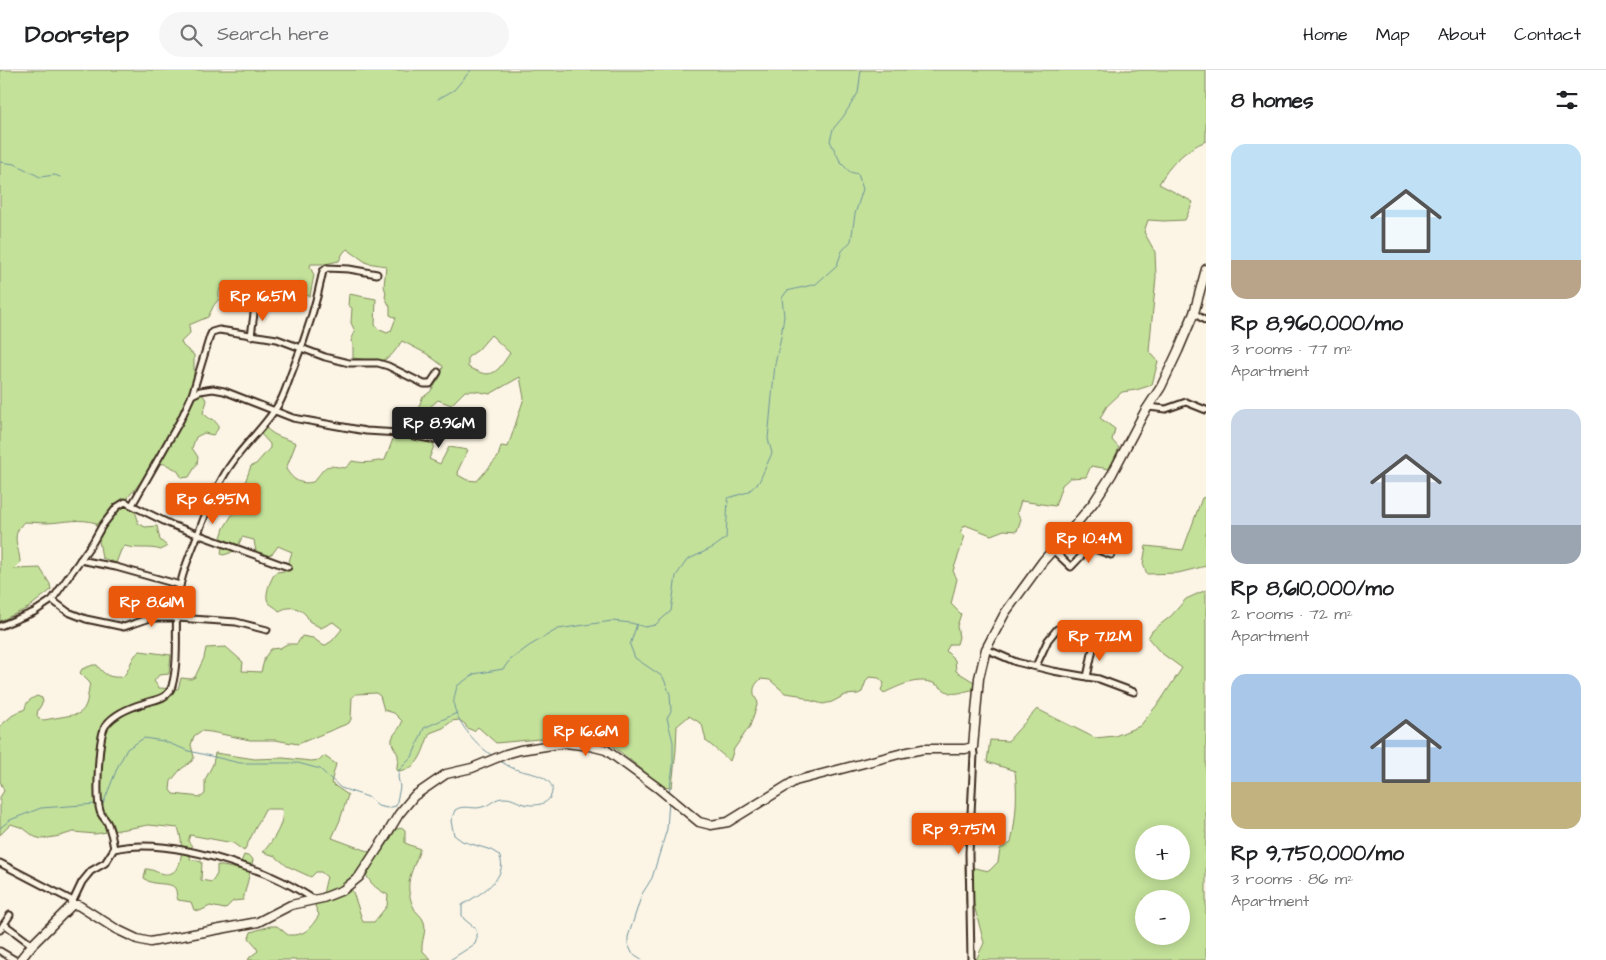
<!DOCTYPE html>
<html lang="en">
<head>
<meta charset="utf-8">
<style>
	body { margin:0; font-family:"Architects Daughter",sans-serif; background:#f6f6f6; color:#202124; height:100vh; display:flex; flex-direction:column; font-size:19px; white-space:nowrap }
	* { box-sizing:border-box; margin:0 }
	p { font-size:16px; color:#757577 }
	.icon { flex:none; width:28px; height:28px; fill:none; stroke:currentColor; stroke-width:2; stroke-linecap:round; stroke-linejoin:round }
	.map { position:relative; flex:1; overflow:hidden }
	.drawer { display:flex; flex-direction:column; background:#fff; width:400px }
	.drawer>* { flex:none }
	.fabs { position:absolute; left:1135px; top:755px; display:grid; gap:10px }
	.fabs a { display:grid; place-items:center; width:55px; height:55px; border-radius:50%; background:#fff; box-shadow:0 2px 12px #0003; font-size:25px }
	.price { position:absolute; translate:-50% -42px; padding:0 11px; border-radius:5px; background:#ea580c; color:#fff; font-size:16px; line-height:32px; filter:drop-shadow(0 1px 2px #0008) }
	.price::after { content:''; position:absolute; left:50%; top:30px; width:15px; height:11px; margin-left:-8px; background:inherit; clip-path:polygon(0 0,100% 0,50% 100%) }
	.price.selected { background:#222; color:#fff }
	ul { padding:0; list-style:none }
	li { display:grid; align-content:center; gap:10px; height:265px; padding:0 25px }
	li span { display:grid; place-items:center; height:155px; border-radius:15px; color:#555 }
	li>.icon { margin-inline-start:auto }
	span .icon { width:90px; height:90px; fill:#fffc; stroke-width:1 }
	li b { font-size:21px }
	h2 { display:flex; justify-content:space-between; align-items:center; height:60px; padding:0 25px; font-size:21px }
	header { display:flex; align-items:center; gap:30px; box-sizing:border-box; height:70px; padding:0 25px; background:#fff; border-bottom:1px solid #e0e0e0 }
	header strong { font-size:24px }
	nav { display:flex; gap:28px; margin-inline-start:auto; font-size:18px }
	.search { width:350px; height:45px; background:#f6f6f6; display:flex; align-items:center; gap:12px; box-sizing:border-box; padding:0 18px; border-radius:28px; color:#757577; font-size:19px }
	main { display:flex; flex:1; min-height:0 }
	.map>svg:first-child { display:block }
	.green { fill:#c3e199; stroke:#7f865c; fill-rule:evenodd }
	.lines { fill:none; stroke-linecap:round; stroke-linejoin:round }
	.stream { stroke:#6f939e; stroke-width:1 }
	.minor-casing { stroke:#3b2a1e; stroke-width:9 }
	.secondary-casing { stroke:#3b2a1e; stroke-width:11 }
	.minor { stroke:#fcf5e5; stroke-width:5 }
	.secondary { stroke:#fcf5e5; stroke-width:8 }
</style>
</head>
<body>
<header>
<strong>Doorstep</strong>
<div class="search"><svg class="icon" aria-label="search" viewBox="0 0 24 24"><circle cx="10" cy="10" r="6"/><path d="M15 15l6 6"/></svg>Search here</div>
<nav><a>Home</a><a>Map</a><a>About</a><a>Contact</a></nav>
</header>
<main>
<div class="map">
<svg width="1206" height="890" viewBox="0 0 1206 890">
	<rect width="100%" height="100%" fill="#fcf5e5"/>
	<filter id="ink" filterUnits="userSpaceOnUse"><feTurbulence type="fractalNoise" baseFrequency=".02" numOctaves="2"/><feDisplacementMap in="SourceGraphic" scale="10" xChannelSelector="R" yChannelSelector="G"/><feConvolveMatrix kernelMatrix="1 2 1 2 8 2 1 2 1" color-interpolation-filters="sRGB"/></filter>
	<g filter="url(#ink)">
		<g class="green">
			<path d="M0,0H1206V71C1186,79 1169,95 1159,114L1193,132L1185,150L1164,151L1148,150L1144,162L1155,182L1156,207L1149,281L1158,291L1152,315L1136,320L1122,322L1107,336L1100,348L1115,359L1112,370L1119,378L1109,399L1091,396L1086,407L1070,408L1062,415L1055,436L1021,431L1017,443L1021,449L1017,461L1004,460L991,465L965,455L960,462L965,466L953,501L957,509L951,534L961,544L957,556L959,567L957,574H950L946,581L955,590L956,601L974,612L973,620C966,620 959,625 950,623C944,621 939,615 933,613C916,607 899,616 884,623L881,620L884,613L879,608L869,607L866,611L862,622L858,624L845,625L832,632L823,634L808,630L799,625L785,623L770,610L761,609C752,616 752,624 758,632L750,656L734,679L730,691L706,671L702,654L689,646L677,656L676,680L672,717L662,716L613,676L597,670L591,666L561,667L496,673L478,657L474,661L467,658L465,654L459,650L452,651L443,658L430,663C422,680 421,700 397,701C396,695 399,691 398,685C396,680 391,675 392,669C394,662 401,659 402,651L394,643L384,640L380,626L376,623L356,624L352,627L351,649L349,653L298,674L275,670H250L211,662L201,661L194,666L191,675L194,687L192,691L180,700L171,711L170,720L173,724L201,727L205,724V710L213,694L215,683L255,689L283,688L311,691L320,690L324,686L336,694L331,713L348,725L340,750L332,768L378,785L386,776L396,759L403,758L405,760V773L420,779C413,801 403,812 413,836C415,843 422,845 424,852C427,861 421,871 422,880L431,890H248L250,887L258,881L255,875L249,868L251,862L270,856H277L288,865C305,866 310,859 319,845L315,836C325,826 323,820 327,807L321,802H316L311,807L287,796L275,786L263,782C273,771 285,753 282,739H265L244,781L233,773L190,765L188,771L192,776L190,789L202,792L201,810L212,812L217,804V795L238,799L244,785L251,787L253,790L243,830L233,831L225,839L210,836L200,841L194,840L191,832L178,830C176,827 177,821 175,818C170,811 152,817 144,808L146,799C154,799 159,805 168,804C185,802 183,769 178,758L149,755L95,764L73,762L60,766L42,769L35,767L23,758L11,754L0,765V727L4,721L0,711V656L13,645L25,639C26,631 31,629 37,626L42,628L43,632L38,640L37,645L39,649L44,650L78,644C89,638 87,625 90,613L80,603L82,599L93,595H97C104,605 109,608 122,607C131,601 129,588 140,581L171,585L169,604L159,605L154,611L159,618L178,619L181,608L191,609L195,607L204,588L206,578L226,577L243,592L242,601L261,602L265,587L271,579L280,578L287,574H297L302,566L313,568L324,576L332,571L342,559L333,552L321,558L309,551C307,543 297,536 288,538C285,538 282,540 279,541C276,537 272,536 269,533C263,527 271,508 276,502L286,501L292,482L278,476L273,483L268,486L256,482L254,470L242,467C238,478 234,483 223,485L221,484L222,477L219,474L224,458L235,440L251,396L256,394L270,378V374L261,364L266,358C277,368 283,367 296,373L286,399C293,410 300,415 313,412C328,396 321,394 345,398L349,395L352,391C366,394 371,392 385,390L393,369H407L411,362L418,361L428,366L432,364L434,376L429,389L440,394L449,377L468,380L459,398L458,405L467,410L477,411L498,387L501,376L508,377L524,328L520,307L490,324L475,321H465L451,335L438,330L430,337L423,347L415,348L422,328L430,322L441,306L443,296L427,284L402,271C398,276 392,287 386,289C380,292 360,289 353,288V274L351,271L355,261L351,253L352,238L348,235L349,224L376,229L375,255L378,259L387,263L391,261L396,248L390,245V237L385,227L386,223L384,216L386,196L367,193L347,179L343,183L339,191L325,194H311L310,197L314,205L310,226L294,224L289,231L286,232L272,229L266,241C251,241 243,245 234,231L236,214L223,212L219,222V229L214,235L208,247L189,255L190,263L181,272L183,276L194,285V313L207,331L203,343L210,349H213L218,355V359L213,365L204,363L196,367L192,378L198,387L197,394L189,407L182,408L177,400L165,394L154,393C145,405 138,417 128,427C131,436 138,444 138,453L145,457L157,456L160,470L167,476L161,480C149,476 137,480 125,476L121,480L116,493L102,488L96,453C81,448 64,452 48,453C40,453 32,452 24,452C9,467 20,476 20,493L14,499L40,498L50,514L51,520L28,538L0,551ZM491,265L510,283C496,304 492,310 468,297V287L478,280ZM362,797C370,813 373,817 388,825L387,836L374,852H363L353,822L348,814L358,804Z"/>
			<polygon points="1206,427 1206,496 1178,503 1147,504 1143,494 1146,476 1183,480 1202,428"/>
			<path d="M1206,520V890H976L984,873L974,835L966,834L965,796L989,801L998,792L1000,779L1011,773C1016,749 1018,725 1015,701L987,692L990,670L1008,671L1037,639L1095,668L1115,666L1140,656L1161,630L1182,598L1160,582L1148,568L1152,561L1171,546L1186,529ZM1144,764H1181V801H1144ZM1144,829H1181V866H1144Z"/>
		</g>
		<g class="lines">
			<g class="stream">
				<polyline points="438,29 454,20 471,0"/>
				<polyline points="0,92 15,94 40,107 55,105 60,107"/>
				<polyline points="637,554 630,575 635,588 663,607 670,624 671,641 667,648 673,672 673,696 669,723"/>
				<path d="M493,686C477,676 458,654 454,636C453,629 456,622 457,616L474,604L503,599L510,590L529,576L558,559L612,551L631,553L645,557L655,555L671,541L676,506L687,490L714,477L726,468L728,428L748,422L759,412L772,383L768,369L775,294L781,267L784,246L782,228L787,221L816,214L837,195L842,181L851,171L855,144L863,119L858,104L850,102L841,93L830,71L833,59L843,47L858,23L861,0"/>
				<polyline points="100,734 103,734 118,696 127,679 144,668 163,671 189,681 240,693 298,693 320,699 341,718 368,727 378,736 387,738 396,736 400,717 398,707 399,700 412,687 424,658 457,643"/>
				<polyline points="0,758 10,750 41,738 96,734"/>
				<path d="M450,890L475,874L477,868V863L475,858L464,849L462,845V835C477,826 511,808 499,785L491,780L462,771L454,765L451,751L455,740C464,734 473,740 482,737C492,735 494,727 506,728C511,728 516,731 521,733C532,737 551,736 552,721C553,717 551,714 548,711C539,703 526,703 515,699C509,697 504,693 498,690"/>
				<polyline points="643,890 632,883 628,874 628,867 642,824 652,808 667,759 669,730"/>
			</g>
			<defs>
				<g id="minor">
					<polyline points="1194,243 1206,251"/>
					<polyline points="251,266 255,236"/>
					<polyline points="192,325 210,266 212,262 219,260 277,269 325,287 349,293 378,293 388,296 424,314 430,314 438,302"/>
					<polyline points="1148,337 1166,339 1186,332 1206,340"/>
					<polyline points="132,435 181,349 192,325 200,321 213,319 224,321 293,348 366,361 399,363 431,369 439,369 443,366 450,343"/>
					<polyline points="1090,477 1111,485"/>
					<polyline points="1053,480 1071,497 1090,477 1068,464"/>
					<polyline points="80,490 116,497 180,515"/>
					<polyline points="52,530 68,542 86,549 124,557 150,548 177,548 236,552 267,560"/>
					<polyline points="0,556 34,542 52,530 93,472 102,456 117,437 125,432 172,455 288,497"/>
					<polyline points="986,579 1016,592 1053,601 1099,609 1134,622"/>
					<polyline points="1036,596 1048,570 1057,559"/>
					<polyline points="1087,607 1094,574"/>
					<path d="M114,779C113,771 111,762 108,754C106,749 101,746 100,741C96,728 98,665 106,655C115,643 131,637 145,633C156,629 168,629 172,616C179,591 175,562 177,537C178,512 189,487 198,464C206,442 218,412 232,393C247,371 268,354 281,330C286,320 289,309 293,299C306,267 316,235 323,201L327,198L349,199L377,204"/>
					<polyline points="0,793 73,831 73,832"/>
					<path d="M73,831L82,812L91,801L105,793L114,779C154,770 204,783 242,796C252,799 262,801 271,806C287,813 301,821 315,830"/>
					<polyline points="4,854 32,875"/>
					<polyline points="0,860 10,845"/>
					<polyline points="0,881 15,890"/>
					<polyline points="971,890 969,783 974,684 973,677"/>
				</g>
				<polyline id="secondary" points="20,890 32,875 72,835 78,835 116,859 137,869 150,872 258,852 291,835 323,828 343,820 359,807 384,769 399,744 414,726 446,704 472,698 506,684 520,680 565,673 590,676 606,680 658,718 699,752 711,755 728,752 795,711 903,683 923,679 965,679 973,677 979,608 986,579 1005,543 1043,491 1071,460 1094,432 1112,404 1144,343 1161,317 1178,281 1194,243 1206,199"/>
			</defs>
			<use href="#minor" class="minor-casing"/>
			<use href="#secondary" class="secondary-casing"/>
			<use href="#minor" class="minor"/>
			<use href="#secondary" class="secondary"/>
		</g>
	</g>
</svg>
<div class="fabs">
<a>+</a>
<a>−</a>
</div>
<b class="price" style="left:263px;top:252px">Rp 16.5M</b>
<b class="price selected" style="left:439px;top:379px">Rp 8.96M</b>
<b class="price" style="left:213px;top:455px">Rp 6.95M</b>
<b class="price" style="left:1089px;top:494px">Rp 10.4M</b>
<b class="price" style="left:152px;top:558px">Rp 8.61M</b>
<b class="price" style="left:1100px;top:592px">Rp 7.12M</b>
<b class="price" style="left:586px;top:687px">Rp 16.6M</b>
<b class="price" style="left:959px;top:785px">Rp 9.75M</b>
</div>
<section class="drawer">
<h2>8 homes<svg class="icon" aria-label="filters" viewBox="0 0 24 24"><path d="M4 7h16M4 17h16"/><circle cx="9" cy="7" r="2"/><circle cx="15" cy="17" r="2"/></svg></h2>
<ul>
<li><span style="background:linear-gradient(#bfe0f5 75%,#b9a48a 0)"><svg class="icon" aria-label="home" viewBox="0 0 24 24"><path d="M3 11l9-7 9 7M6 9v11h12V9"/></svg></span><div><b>Rp 8,960,000/mo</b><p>3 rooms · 77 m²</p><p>Apartment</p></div></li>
<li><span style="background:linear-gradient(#c9d6e8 75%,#9aa5b1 0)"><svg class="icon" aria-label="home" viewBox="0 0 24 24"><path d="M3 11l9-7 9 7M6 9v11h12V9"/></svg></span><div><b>Rp 8,610,000/mo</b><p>2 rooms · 72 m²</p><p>Apartment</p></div></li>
<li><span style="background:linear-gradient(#a9c7e8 70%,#c2b280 0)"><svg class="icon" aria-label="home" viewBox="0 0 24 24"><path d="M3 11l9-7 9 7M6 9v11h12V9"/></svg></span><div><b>Rp 9,750,000/mo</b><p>3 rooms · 86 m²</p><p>Apartment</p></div></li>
</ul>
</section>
</main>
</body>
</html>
